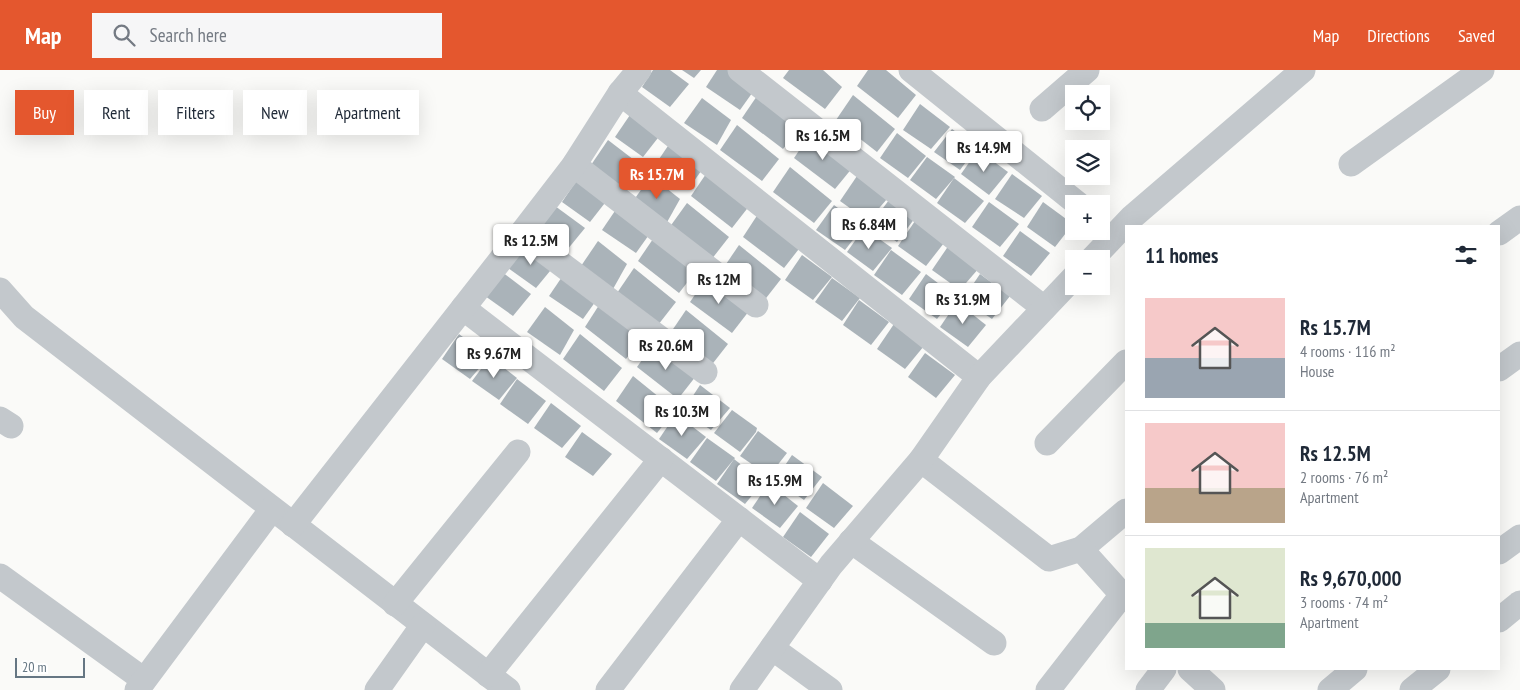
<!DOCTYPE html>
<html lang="en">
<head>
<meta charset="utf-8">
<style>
	body { margin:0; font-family:"PT Sans Narrow",sans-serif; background:#f6f6f7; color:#1f2937; height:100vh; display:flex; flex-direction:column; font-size:19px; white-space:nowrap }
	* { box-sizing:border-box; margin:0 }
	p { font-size:16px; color:#747a83 }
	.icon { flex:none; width:28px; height:28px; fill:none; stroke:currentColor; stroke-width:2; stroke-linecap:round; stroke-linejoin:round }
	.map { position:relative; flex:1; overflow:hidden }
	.sheet { position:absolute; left:1125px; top:155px; width:375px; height:445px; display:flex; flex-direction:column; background:#fff; border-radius:0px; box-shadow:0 5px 20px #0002 }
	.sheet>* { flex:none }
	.banner { position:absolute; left:15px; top:20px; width:475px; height:45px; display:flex; gap:10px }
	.buttons { position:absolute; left:1065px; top:15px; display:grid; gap:10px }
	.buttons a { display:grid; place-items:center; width:45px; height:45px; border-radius:0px; background:#fff; box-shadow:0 5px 20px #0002; font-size:25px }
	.scale { position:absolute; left:15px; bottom:12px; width:70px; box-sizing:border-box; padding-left:5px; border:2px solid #657683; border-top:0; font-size:14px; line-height:18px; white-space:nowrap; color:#657683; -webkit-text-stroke:4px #fff; paint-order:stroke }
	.price { position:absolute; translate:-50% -42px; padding:0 11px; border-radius:5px; background:#fff; color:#222; font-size:16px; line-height:32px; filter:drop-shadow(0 1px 2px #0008) }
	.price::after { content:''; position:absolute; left:50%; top:30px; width:15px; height:11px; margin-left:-8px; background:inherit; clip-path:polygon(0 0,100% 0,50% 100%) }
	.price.current { background:#e4572e; color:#fff }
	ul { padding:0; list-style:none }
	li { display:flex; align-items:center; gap:15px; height:125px; padding:0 20px }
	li+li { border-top:1px solid #e0e1e3 }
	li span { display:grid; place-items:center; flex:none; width:140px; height:100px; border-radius:0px; color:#555 }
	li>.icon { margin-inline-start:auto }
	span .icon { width:60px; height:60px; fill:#fffc; stroke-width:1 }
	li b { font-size:21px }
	h2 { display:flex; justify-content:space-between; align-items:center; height:60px; padding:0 20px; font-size:21px }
	.chip { padding:0 18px; border-radius:0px; background:#fff; box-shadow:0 5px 20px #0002; font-size:18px; line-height:45px }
	.chip.current { background:#e4572e; color:#fff }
	header { display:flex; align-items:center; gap:30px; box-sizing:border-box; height:70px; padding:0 25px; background:#e4572e; color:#fff }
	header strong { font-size:24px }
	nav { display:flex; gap:28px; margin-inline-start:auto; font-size:18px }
	.search { width:350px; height:45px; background:#f6f6f7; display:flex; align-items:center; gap:12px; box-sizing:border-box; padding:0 18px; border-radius:0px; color:#747a83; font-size:19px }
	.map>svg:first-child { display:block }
	.building { fill:#aab3b9 }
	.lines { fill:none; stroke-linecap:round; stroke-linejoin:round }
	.minor { stroke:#c3c8cc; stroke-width:25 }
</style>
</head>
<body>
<header>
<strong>Map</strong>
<div class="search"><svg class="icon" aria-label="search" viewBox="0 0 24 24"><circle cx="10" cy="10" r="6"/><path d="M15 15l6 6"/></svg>Search here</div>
<nav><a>Map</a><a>Directions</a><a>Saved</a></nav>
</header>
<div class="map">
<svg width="1520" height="620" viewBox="0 0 1520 620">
	<rect width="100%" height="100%" fill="#fafaf8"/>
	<g class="building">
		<polygon points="653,0 670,0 689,14 670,37 642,17"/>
		<polygon points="682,0 701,0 694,8"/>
		<polygon points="717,0 734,0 755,19 740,40 706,17"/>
		<polygon points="789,0 823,0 842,17 825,39 783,8"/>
		<polygon points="868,0 886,0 916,25 898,48 857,16"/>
		<polygon points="759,23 801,57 783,79 742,48"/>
		<polygon points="853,25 895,59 877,82 836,50"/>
		<polygon points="702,28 731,50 717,75 684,53"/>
		<polygon points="920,34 950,57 931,79 903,60"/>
		<polygon points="632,42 661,64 643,87 615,67"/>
		<polygon points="737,55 779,89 762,111 720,80"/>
		<polygon points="952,59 977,77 960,100 934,82"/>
		<polygon points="811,63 853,97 835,119 794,88"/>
		<polygon points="897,63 926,86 908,108 880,88"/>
		<polygon points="608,70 638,93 619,115 591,95"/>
		<polygon points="672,70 704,97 689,118 655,95"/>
		<polygon points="978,80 1008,102 989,125 961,104"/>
		<polygon points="927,87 955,107 936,129 910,110"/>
		<polygon points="790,97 832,131 814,153 773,122"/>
		<polygon points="708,101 750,135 732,158 691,126"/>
		<polygon points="1012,104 1042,126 1024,148 995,129"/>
		<polygon points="651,106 680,129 666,154 633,131"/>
		<polygon points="857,106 887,129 868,151 840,131"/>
		<polygon points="579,107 608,129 590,152 562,132"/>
		<polygon points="954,108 984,131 965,153 937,133"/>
		<polygon points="889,130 915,148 897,172 871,154"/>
		<polygon points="989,132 1019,154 1000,177 972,157"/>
		<polygon points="1043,132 1073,154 1055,177 1027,157"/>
		<polygon points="687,133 729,167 711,190 669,158"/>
		<polygon points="619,135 651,162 636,183 602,160"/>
		<polygon points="834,135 863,157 845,180 816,160"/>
		<polygon points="555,136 585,158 567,180 538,161"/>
		<polygon points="760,141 802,175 784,198 743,167"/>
		<polygon points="915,151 944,173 926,196 898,176"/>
		<polygon points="864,158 892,178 873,201 847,182"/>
		<polygon points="1020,161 1050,183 1031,206 1003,186"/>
		<polygon points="655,166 697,200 679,223 638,191"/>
		<polygon points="598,171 627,194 613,219 581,196"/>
		<polygon points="526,173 555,195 536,218 508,198"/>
		<polygon points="739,175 781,209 763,232 722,200"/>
		<polygon points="949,175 979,198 960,220 932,200"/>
		<polygon points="891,180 921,202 902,225 874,205"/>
		<polygon points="802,185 832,207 813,230 785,210"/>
		<polygon points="634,198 676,232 658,255 617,223"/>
		<polygon points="566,201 598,228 583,249 549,226"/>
		<polygon points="502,202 531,224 513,246 485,226"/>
		<polygon points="926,204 955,226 937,249 909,229"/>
		<polygon points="980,204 1010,226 992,249 963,229"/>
		<polygon points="707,207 749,241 732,263 690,232"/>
		<polygon points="832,208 860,228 842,251 815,232"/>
		<polygon points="859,230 889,252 871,275 843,255"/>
		<polygon points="601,232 644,266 626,289 585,257"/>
		<polygon points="957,232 986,255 968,277 940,257"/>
		<polygon points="545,237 574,260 560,285 527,262"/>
		<polygon points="686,240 728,274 710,297 669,265"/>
		<polygon points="894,254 924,276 905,299 877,279"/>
		<polygon points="459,264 489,287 470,309 442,289"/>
		<polygon points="580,264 622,298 604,321 563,289"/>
		<polygon points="654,273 696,306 678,329 637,297"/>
		<polygon points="925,283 955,305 936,328 908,307"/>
		<polygon points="490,287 517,308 499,330 472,311"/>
		<polygon points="633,306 675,340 657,363 616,331"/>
		<polygon points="517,309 546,331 528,354 500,334"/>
		<polygon points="700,315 730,338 711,360 683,341"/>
		<polygon points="551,333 581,356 562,378 534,358"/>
		<polygon points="732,340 757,358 756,362 740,382 714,363"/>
		<polygon points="676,344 706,367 687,389 659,369"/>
		<polygon points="758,361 787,383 769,406 740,386"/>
		<polygon points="582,362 612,384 593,406 565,387"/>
		<polygon points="707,368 735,388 716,411 690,392"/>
		<polygon points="792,385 822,407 804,430 775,410"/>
		<polygon points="734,389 763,412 745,434 717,414"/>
		<polygon points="769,413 798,436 780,458 752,438"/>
		<polygon points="823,413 853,436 834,458 806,438"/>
		<polygon points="800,442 829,464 811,487 783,467"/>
	</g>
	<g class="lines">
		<g class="minor">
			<polyline points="740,0 1044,238"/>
			<polyline points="911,0 1078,134"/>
			<polyline points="620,23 979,307"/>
			<polyline points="1042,39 1087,0"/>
			<polyline points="1351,94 1482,0"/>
			<polyline points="574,95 756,235"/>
			<polyline points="1499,163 1520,148"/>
			<polyline points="521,164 705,302"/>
			<polyline points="1092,189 1131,148 1303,0"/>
			<polyline points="0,220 24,247 508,620"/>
			<polyline points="463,238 820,511"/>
			<polyline points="1499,299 1520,284"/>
			<polyline points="0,349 11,356"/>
			<polyline points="1047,373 1126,292"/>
			<polyline points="921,390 1049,489 1081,479 1126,441"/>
			<polyline points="293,455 521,164 574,95 620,23 639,0"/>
			<polyline points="851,471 994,573"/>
			<polyline points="1081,479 1126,529"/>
			<polyline points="1499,482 1520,467"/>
			<polyline points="0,506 144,610"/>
			<polyline points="395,534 518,382"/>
			<polyline points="1499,550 1520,533"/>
			<polyline points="772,578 830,620"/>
			<polyline points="1190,599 1213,620"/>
			<polyline points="488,605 661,389"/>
			<polyline points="137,620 272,439"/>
			<polyline points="377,620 423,555"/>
			<polyline points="608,620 739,449"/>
			<polyline points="742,620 831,495 921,390 979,307 1074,207"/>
			<polyline points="1048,620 1122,525"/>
			<polyline points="1148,620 1164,599"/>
			<polyline points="1330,620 1355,599"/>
			<polyline points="1412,620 1438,599"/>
		</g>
	</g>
</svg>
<div class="buttons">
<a><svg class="icon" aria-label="locate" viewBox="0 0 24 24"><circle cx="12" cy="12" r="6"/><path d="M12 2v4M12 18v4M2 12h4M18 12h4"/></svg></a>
<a><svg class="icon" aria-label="layers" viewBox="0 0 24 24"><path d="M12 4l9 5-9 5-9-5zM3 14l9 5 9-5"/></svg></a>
<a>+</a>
<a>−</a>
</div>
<div class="scale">20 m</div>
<b class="price" style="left:823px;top:91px">Rs 16.5M</b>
<b class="price" style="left:984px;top:103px">Rs 14.9M</b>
<b class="price current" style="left:657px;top:130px">Rs 15.7M</b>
<b class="price" style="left:869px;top:180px">Rs 6.84M</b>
<b class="price" style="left:531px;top:196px">Rs 12.5M</b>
<b class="price" style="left:719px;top:235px">Rs 12M</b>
<b class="price" style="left:963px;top:255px">Rs 31.9M</b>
<b class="price" style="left:666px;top:301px">Rs 20.6M</b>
<b class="price" style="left:494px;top:309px">Rs 9.67M</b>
<b class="price" style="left:682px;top:367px">Rs 10.3M</b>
<b class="price" style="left:775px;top:436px">Rs 15.9M</b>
<div class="banner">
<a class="chip current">Buy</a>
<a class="chip">Rent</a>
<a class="chip">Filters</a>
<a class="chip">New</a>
<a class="chip">Apartment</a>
</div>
<section class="sheet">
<h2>11 homes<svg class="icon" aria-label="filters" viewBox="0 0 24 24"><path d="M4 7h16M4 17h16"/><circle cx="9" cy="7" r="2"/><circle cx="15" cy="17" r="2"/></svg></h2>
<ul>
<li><span style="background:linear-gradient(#f6c9c9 60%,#9aa5b1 0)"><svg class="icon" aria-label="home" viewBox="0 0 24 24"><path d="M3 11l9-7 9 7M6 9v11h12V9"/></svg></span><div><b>Rs 15.7M</b><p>4 rooms · 116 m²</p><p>House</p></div></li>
<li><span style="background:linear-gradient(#f6c9c9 65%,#b9a48a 0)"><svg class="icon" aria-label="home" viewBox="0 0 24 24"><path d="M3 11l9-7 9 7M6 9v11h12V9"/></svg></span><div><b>Rs 12.5M</b><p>2 rooms · 76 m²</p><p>Apartment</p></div></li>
<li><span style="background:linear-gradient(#dfe7d0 75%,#7fa58c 0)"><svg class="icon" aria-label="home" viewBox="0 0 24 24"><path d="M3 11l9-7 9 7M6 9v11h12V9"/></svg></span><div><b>Rs 9,670,000</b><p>3 rooms · 74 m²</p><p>Apartment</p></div></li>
</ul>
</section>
</div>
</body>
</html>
